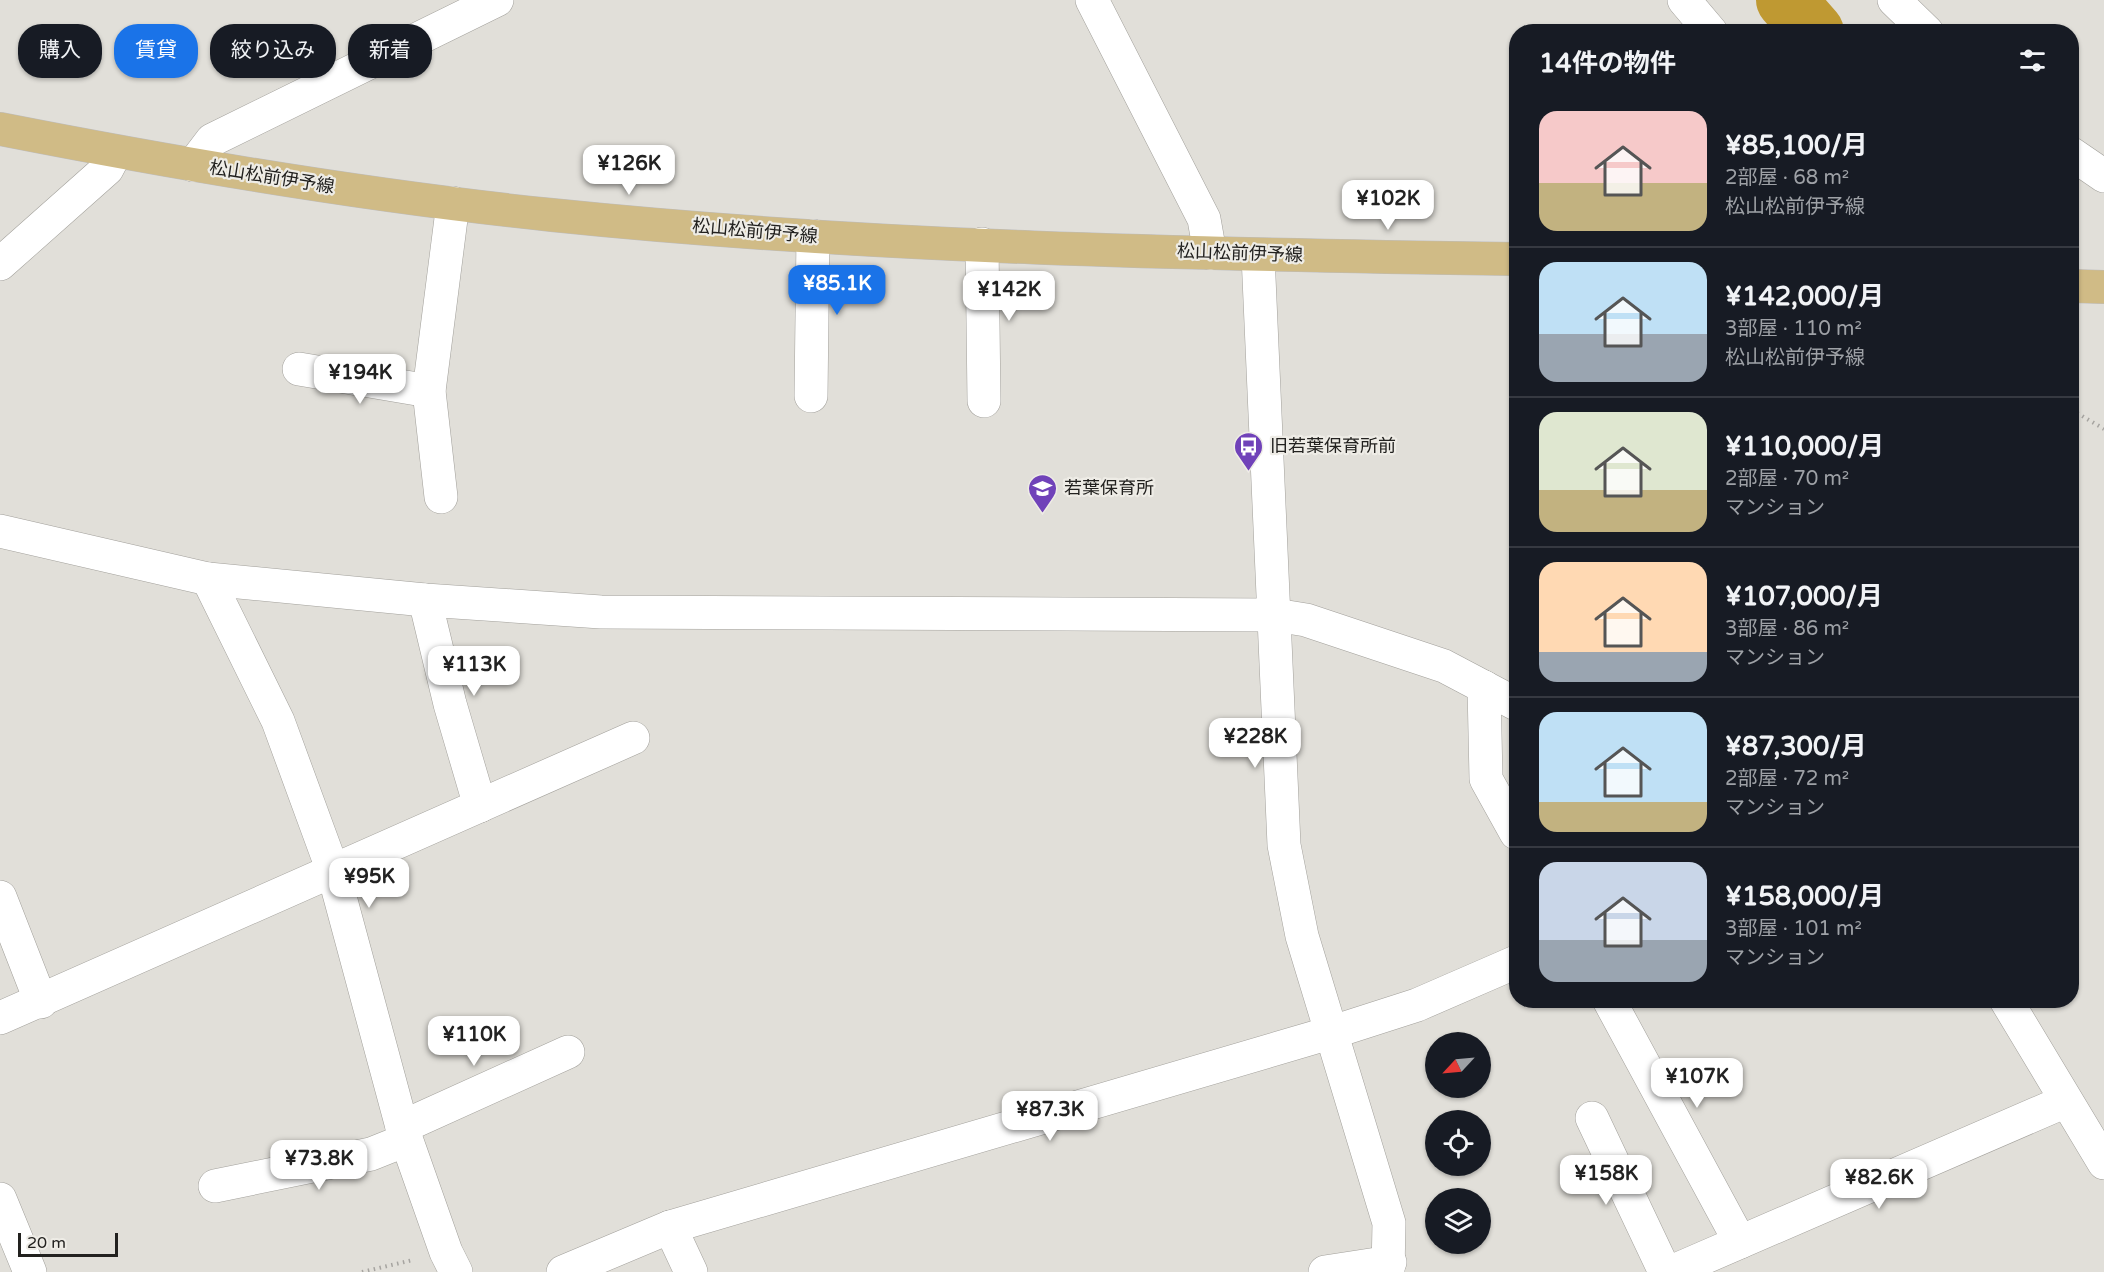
<!DOCTYPE html>
<html lang="ja">
<head>
<meta charset="utf-8">
<style>
	body { margin:0; font-family:"Varela Round","Noto Sans JP",sans-serif; background:#242831; color:#f1f3f6; height:100vh; display:flex; flex-direction:column; font-size:22px; white-space:nowrap }
	* { box-sizing:border-box; margin:0 }
	p { font-size:20px; color:#9ea1a6 }
	.icon { flex:none; width:33px; height:33px; fill:none; stroke:currentColor; stroke-width:2; stroke-linecap:round; stroke-linejoin:round }
	.map { position:relative; flex:1; overflow:hidden }
	.sheet { position:absolute; left:1509px; top:24px; width:570px; height:984px; display:flex; flex-direction:column; background:#171b24; border-radius:24px; box-shadow:0 2px 4px #0004 }
	.sheet>* { flex:none }
	.hud { position:absolute; left:18px; top:24px; width:570px; height:54px; display:flex; gap:12px }
	.needle { width:39px; rotate:244deg }
	.fabs { position:absolute; left:1425px; top:1032px; display:grid; gap:12px }
	.fabs a { display:grid; place-items:center; width:66px; height:66px; border-radius:50%; background:#171b24; box-shadow:0 2px 4px #0004; font-size:30px }
	.scale { position:absolute; left:18px; bottom:15px; width:100px; box-sizing:border-box; padding-left:6px; border:3px solid #22211f; border-top:0; font-size:16px; line-height:21px; white-space:nowrap; color:#22211f; -webkit-text-stroke:4px #eeece6; paint-order:stroke }
	.price { position:absolute; translate:-50% -51px; padding:0 14px; border-radius:12px; background:#fff; color:#222; font-size:20px; line-height:39px; filter:drop-shadow(0 2px 3px #0008) }
	.price::after { content:''; position:absolute; left:50%; top:36px; width:18px; height:14px; margin-left:-9px; background:inherit; clip-path:polygon(0 0,100% 0,50% 100%) }
	.price.active { background:#1a73e8; color:#fff }
	ul { padding:0; list-style:none }
	li { display:flex; align-items:center; gap:18px; height:150px; padding:0 30px }
	li+li { border-top:2px solid #363941 }
	li span { display:grid; place-items:center; flex:none; width:168px; height:120px; border-radius:18px; color:#555 }
	li>.icon { margin-inline-start:auto }
	span .icon { width:72px; height:72px; fill:#fffc; stroke-width:1 }
	li b { font-size:26px }
	h2 { display:flex; justify-content:space-between; align-items:center; height:72px; padding:0 30px; font-size:26px }
	.pill { padding:0 21px; border-radius:24px; background:#171b24; box-shadow:0 2px 4px #0004; font-size:21px; line-height:54px }
	.pill.active { background:#1a73e8; color:#fff }
	.map>svg:first-child { display:block }
	.lines { fill:none; stroke-linecap:round; stroke-linejoin:round }
	.river { stroke:#bf9932; stroke-width:60 }
	.minor-casing { stroke:#a2a09b; stroke-width:34 }
	.major-casing { stroke:#bdbcbc; stroke-width:34 }
	.path { stroke:#a6a4a0; stroke-width:4; stroke-dasharray:1.5 4.5; stroke-linecap:butt }
	.minor { stroke:#fff; stroke-width:33 }
	.major { stroke:#d0bb86; stroke-width:33 }
	.labels { text-anchor:middle; stroke-width:4.5; stroke-linejoin:round; paint-order:stroke }
	.street-label { font-size:18px; fill:#22211f; stroke:#eeece6 }
	.poi-label { font-size:18px; fill:#22211f; stroke:#eeece6; text-anchor:start }
</style>
</head>
<body>
<div class="map">
<svg width="2104" height="1272" viewBox="0 0 2104 1272">
	<rect width="100%" height="100%" fill="#e1dfd9"/>
	<g class="lines">
		<polyline class="river" points="1786,0 1814,32"/>
		<defs>
			<g id="minor">
				<polyline points="1092,0 1204,219 1210,253"/>
				<polyline points="1684,0 1711,32"/>
				<polyline points="1894,0 1927,32"/>
				<polyline points="2072,154 2104,176"/>
				<polyline points="193,165 212,140 497,0"/>
				<polyline points="982,244 984,401"/>
				<polyline points="1258,255 1284,845 1302,936 1389,1223 1388,1272"/>
				<polyline points="0,264 107,169 116,152"/>
				<polyline points="299,369 429,391"/>
				<polyline points="811,396 813,236"/>
				<polyline points="441,497 429,391 453,203"/>
				<polyline points="0,531 208,579 425,600 601,612 1275,615 1306,620 1444,666 1516,704"/>
				<polyline points="208,579 278,721 333,871 402,1127 446,1252 456,1272"/>
				<polyline points="425,600 450,704 480,806"/>
				<polyline points="1484,687 1486,779 1516,833"/>
				<polyline points="0,897 41,1002"/>
				<polyline points="1609,1000 1740,1242"/>
				<polyline points="2006,1000 2104,1163"/>
				<polyline points="0,1018 633,738"/>
				<polyline points="1592,1118 1665,1272"/>
				<polyline points="402,1127 568,1052"/>
				<polyline points="215,1186 371,1154 406,1140"/>
				<polyline points="0,1199 30,1272"/>
				<polyline points="670,1227 691,1272"/>
				<polyline points="563,1272 670,1227 1333,1032 1417,1005 1516,962"/>
				<polyline points="1325,1272 1390,1262"/>
				<polyline points="1671,1272 2066,1101"/>
			</g>
			<g id="major">
				<path d="M0,129C183,165 367,196 552,215C872,248 1195,254 1516,259"/>
				<polyline points="2072,286 2104,287"/>
			</g>
		</defs>
		<use href="#minor" class="minor-casing"/>
		<use href="#major" class="major-casing"/>
		<g class="path">
			<polyline points="2072,410 2104,429"/>
			<polyline points="362,1272 413,1260"/>
		</g>
		<use href="#minor" class="minor"/>
		<use href="#major" class="major"/>
	</g>
	<defs>
		<symbol id="bus-pin" viewBox="-11 -11 22 30"><path d="M0 17L-7.5 6A9.5 9.5 0 1 1 7.5 6Z" fill="#7042b9" stroke="#eeece6"/><path d="M-5-6H5V4H4V6H2V4H-2V6H-4V4H-5ZM-3.5-4V0h7V-4ZM-3.5 1.2v1.5H-2V1.2ZM2 1.2v1.5H3.5V1.2Z" fill="#fff"/></symbol>
		<symbol id="school-pin" viewBox="-11 -11 22 30"><path d="M0 17L-7.5 6A9.5 9.5 0 1 1 7.5 6Z" fill="#7042b9" stroke="#eeece6"/><path d="M0-5L7-2L0 1L-7-2ZM-4 1L0 2.5L4 1V4Q0 6-4 4Z" fill="#fff"/></symbol>
	</defs>
	<g fill-rule="evenodd">
		<use href="#bus-pin" x="1232" y="430" width="33" height="45"/>
		<use href="#school-pin" x="1026" y="472" width="33" height="45"/>
	</g>
	<g class="labels">
		<g class="street-label">
			<text transform="translate(272 177) rotate(9)" y="6">松山松前伊予線</text>
			<text transform="translate(755 231) rotate(5)" y="6">松山松前伊予線</text>
			<text transform="translate(1240 253) rotate(2)" y="6">松山松前伊予線</text>
		</g>
		<g class="poi-label">
			<text x="1270" y="452">旧若葉保育所前</text>
			<text x="1064" y="494">若葉保育所</text>
		</g>
	</g>
</svg>
<div class="fabs">
<a><svg class="needle" viewBox="-14 -14 28 28"><path d="M0-13l5 13h-10z" fill="#e53935"/><path d="M0 13l5-13h-10z" fill="#9ea1a6"/></svg></a>
<a><svg class="icon" aria-label="locate" viewBox="0 0 24 24"><circle cx="12" cy="12" r="6"/><path d="M12 2v4M12 18v4M2 12h4M18 12h4"/></svg></a>
<a><svg class="icon" aria-label="layers" viewBox="0 0 24 24"><path d="M12 4l9 5-9 5-9-5zM3 14l9 5 9-5"/></svg></a>
</div>
<div class="scale">20 m</div>
<b class="price" style="left:629px;top:196px">¥126K</b>
<b class="price" style="left:1388px;top:231px">¥102K</b>
<b class="price active" style="left:837px;top:316px">¥85.1K</b>
<b class="price" style="left:1009px;top:322px">¥142K</b>
<b class="price" style="left:360px;top:405px">¥194K</b>
<b class="price" style="left:474px;top:697px">¥113K</b>
<b class="price" style="left:1255px;top:769px">¥228K</b>
<b class="price" style="left:369px;top:909px">¥95K</b>
<b class="price" style="left:474px;top:1067px">¥110K</b>
<b class="price" style="left:1697px;top:1109px">¥107K</b>
<b class="price" style="left:1050px;top:1142px">¥87.3K</b>
<b class="price" style="left:319px;top:1191px">¥73.8K</b>
<b class="price" style="left:1606px;top:1206px">¥158K</b>
<b class="price" style="left:1879px;top:1210px">¥82.6K</b>
<div class="hud">
<a class="pill">購入</a>
<a class="pill active">賃貸</a>
<a class="pill">絞り込み</a>
<a class="pill">新着</a>
</div>
<section class="sheet">
<h2>14件の物件<svg class="icon" aria-label="filters" viewBox="0 0 24 24"><path d="M4 7h16M4 17h16"/><circle cx="9" cy="7" r="2"/><circle cx="15" cy="17" r="2"/></svg></h2>
<ul>
<li><span style="background:linear-gradient(#f6c9c9 60%,#c2b280 0)"><svg class="icon" aria-label="home" viewBox="0 0 24 24"><path d="M3 11l9-7 9 7M6 9v11h12V9"/></svg></span><div><b>¥85,100/月</b><p>2部屋 · 68 m²</p><p>松山松前伊予線</p></div></li>
<li><span style="background:linear-gradient(#bfe0f5 60%,#9aa5b1 0)"><svg class="icon" aria-label="home" viewBox="0 0 24 24"><path d="M3 11l9-7 9 7M6 9v11h12V9"/></svg></span><div><b>¥142,000/月</b><p>3部屋 · 110 m²</p><p>松山松前伊予線</p></div></li>
<li><span style="background:linear-gradient(#dfe7d0 65%,#c2b280 0)"><svg class="icon" aria-label="home" viewBox="0 0 24 24"><path d="M3 11l9-7 9 7M6 9v11h12V9"/></svg></span><div><b>¥110,000/月</b><p>2部屋 · 70 m²</p><p>マンション</p></div></li>
<li><span style="background:linear-gradient(#ffd9b3 75%,#9aa5b1 0)"><svg class="icon" aria-label="home" viewBox="0 0 24 24"><path d="M3 11l9-7 9 7M6 9v11h12V9"/></svg></span><div><b>¥107,000/月</b><p>3部屋 · 86 m²</p><p>マンション</p></div></li>
<li><span style="background:linear-gradient(#bfe0f5 75%,#c2b280 0)"><svg class="icon" aria-label="home" viewBox="0 0 24 24"><path d="M3 11l9-7 9 7M6 9v11h12V9"/></svg></span><div><b>¥87,300/月</b><p>2部屋 · 72 m²</p><p>マンション</p></div></li>
<li><span style="background:linear-gradient(#c9d6e8 65%,#9aa5b1 0)"><svg class="icon" aria-label="home" viewBox="0 0 24 24"><path d="M3 11l9-7 9 7M6 9v11h12V9"/></svg></span><div><b>¥158,000/月</b><p>3部屋 · 101 m²</p><p>マンション</p></div></li>
</ul>
</section>
</div>
</body>
</html>
